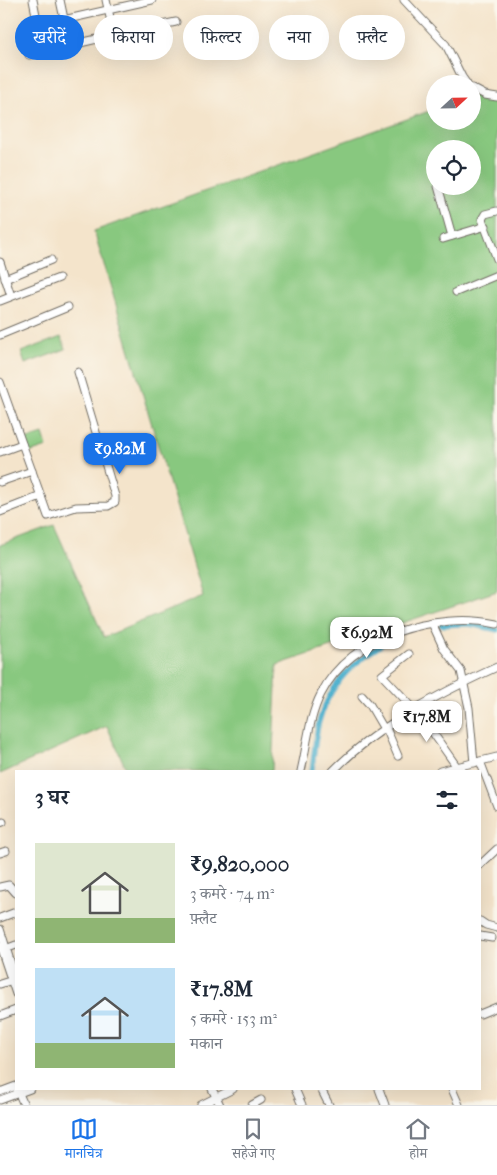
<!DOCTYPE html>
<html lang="hi">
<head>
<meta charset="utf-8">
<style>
	body { margin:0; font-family:"IM FELL French Canon","Noto Serif Devanagari",serif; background:#f6f6f7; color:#1f2937; height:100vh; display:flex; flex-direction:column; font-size:19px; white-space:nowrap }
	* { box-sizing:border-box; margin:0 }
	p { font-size:16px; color:#747a83 }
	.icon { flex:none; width:28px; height:28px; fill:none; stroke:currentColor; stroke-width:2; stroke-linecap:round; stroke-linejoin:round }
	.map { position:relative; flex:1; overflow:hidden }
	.details { position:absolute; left:15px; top:770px; width:466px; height:320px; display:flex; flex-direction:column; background:#fff; border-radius:0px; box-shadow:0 5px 20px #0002 }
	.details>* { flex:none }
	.guide { position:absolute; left:15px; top:15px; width:468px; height:45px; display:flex; gap:10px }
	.needle { width:32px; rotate:68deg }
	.tools { position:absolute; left:426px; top:75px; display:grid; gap:10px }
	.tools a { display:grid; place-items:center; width:55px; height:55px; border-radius:50%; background:#fff; box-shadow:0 5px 20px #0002; font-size:25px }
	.price { position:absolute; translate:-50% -42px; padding:0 11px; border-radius:10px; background:#fff; color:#222; font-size:16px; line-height:32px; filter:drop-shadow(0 1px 2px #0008) }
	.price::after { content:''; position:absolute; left:50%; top:30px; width:15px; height:11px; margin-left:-8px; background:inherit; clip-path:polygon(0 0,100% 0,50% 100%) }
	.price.current { background:#1a73e8; color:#fff }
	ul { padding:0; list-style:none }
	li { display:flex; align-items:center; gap:15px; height:125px; padding:0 20px }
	li span { display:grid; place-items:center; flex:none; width:140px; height:100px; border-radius:0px; color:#555 }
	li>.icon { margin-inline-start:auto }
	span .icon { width:60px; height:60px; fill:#fffc; stroke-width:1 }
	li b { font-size:21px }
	h2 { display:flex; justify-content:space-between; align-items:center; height:60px; padding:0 20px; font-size:21px }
	.chip { padding:0 18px; border-radius:22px; background:#fff; box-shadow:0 5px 20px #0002; font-size:18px; line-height:45px }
	.chip.current { background:#1a73e8; color:#fff }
	.menu { display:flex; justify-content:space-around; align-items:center; height:70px; border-top:1px solid #e0e1e3; background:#fff; font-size:14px; color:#747a83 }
	.menu a { display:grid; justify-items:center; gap:2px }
	.menu .current { color:#1a73e8 }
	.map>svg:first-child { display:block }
	.green { fill:#88c87f; stroke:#5a7a55; fill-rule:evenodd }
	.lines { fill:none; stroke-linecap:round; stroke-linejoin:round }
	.canal { stroke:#4eb0cd; stroke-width:5 }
	.minor-casing { stroke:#716c63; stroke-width:9 }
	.minor { stroke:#fff; stroke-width:7 }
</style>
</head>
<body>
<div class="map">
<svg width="497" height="1105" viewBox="0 0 497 1105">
	<rect width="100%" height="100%" fill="#fbf7ec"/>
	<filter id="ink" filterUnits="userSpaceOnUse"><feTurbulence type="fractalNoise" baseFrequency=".02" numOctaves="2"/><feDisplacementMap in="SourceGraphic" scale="10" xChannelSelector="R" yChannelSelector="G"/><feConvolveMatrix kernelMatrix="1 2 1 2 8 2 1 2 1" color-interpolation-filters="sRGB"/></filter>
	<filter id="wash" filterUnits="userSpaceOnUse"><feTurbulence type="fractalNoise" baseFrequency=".0096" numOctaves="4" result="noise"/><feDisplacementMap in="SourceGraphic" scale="20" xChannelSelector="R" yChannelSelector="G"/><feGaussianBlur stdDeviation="1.12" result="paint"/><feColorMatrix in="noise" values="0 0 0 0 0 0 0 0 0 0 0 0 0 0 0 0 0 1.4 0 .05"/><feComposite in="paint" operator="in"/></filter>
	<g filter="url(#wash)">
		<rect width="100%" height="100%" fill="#f4e4cb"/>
		<g class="green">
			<path d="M481,93L497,99V591L277,665L272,771H127L107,726L0,774V545L54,525L104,637L203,596L94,231L435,109V121H472L473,96ZM435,149H472V186H435Z"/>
			<polygon points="61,337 66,349 25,364 21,352"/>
			<polygon points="43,434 47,447 29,453 25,440"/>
		</g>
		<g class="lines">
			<g class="canal">
				<polyline points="441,625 469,624 497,630"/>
				<path d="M312,771C314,755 315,738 319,722C331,679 359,657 396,636"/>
				<polyline points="0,1095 18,1090"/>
			</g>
		</g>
	</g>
	<g filter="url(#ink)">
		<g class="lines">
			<defs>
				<g id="minor">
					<polyline points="33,0 38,25"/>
					<polyline points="60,0 64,19"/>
					<polyline points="106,0 114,35 176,22"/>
					<polyline points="404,0 446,45 462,77 467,84"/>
					<polyline points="28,28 152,0"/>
					<polyline points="29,55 114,35"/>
					<polyline points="472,88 485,95 497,97"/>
					<polyline points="438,186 452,236"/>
					<polyline points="497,211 485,214 482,219 497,259"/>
					<polyline points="443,239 486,226"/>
					<polyline points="0,262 11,296"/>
					<polyline points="5,279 51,260"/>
					<polyline points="456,292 497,275"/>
					<polyline points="0,301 59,278"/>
					<polyline points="0,335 68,307"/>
					<polyline points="0,382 48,516 76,507 108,506 115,502 115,496 78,372"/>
					<polyline points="0,452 22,444"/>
					<polyline points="0,482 32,471"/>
					<polyline points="0,512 41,496"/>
					<polyline points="432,623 444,649 461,671 469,708 474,763"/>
					<polyline points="409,654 382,675 415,710"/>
					<polyline points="362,696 370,705 384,729"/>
					<polyline points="420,707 431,730 457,767"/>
					<polyline points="386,728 398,756"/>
					<polyline points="480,761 497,806"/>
					<path d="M301,771C307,746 309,717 321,694C350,635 437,611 497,624"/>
					<path d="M333,771C377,726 440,693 497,667"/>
					<polyline points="440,771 497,757"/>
					<polyline points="0,823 3,822"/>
					<polyline points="0,853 6,851"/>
					<polyline points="480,865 497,849"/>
					<polyline points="0,887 9,885 16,893"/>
					<polyline points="0,918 16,912"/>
					<polyline points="480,921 486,925 497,928"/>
					<polyline points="0,929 16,979"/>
					<polyline points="480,936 492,938"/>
					<polyline points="0,946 16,994"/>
					<polyline points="3,950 16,945"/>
					<polyline points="0,984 16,979"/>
					<polyline points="480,1014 497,1007"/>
					<polyline points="0,1016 16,1010"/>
					<polyline points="17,1089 24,1105"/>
					<polyline points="212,1089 220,1105"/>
					<polyline points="295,1089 302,1105"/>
					<polyline points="321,1089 329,1105"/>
					<polyline points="379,1089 385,1105"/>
					<polyline points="452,1089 459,1105"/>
					<polyline points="0,1092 16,1086"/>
					<polyline points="0,1100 30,1089"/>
					<polyline points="201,1105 233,1089"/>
					<polyline points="252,1105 261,1100"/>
				</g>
			</defs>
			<use href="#minor" class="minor-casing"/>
			<use href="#minor" class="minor"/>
		</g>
	</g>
</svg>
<div class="tools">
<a><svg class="needle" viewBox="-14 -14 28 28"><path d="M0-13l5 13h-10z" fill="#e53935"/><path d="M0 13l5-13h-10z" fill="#747a83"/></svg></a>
<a><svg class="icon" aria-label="locate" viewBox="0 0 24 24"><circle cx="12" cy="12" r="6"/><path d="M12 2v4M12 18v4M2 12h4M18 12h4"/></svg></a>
</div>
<b class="price current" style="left:120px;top:475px">₹9.82M</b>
<b class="price" style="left:367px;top:659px">₹6.92M</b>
<b class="price" style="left:427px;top:743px">₹17.8M</b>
<div class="guide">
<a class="chip current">खरीदें</a>
<a class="chip">किराया</a>
<a class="chip">फ़िल्टर</a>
<a class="chip">नया</a>
<a class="chip">फ़्लैट</a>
</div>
<section class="details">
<h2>3 घर<svg class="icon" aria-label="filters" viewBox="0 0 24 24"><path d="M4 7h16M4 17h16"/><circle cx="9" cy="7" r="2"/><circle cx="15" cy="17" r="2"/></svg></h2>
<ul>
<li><span style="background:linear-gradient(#dfe7d0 75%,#8fb573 0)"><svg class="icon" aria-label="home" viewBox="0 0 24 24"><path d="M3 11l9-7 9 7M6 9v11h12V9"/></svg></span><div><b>₹9,820,000</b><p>3 कमरे · 74 m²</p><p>फ़्लैट</p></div></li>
<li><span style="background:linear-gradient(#bfe0f5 75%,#8fb573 0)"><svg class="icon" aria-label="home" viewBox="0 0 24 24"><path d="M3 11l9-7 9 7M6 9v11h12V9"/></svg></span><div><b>₹17.8M</b><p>5 कमरे · 153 m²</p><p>मकान</p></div></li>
</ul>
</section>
</div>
<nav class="menu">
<a class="current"><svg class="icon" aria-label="map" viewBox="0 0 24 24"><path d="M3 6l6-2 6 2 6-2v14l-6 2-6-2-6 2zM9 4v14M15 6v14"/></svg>मानचित्र</a>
<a><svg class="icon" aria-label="saved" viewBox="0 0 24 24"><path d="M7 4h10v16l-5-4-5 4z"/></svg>सहेजे गए</a>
<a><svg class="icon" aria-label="home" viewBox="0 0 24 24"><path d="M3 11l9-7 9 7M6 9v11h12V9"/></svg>होम</a>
</nav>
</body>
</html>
